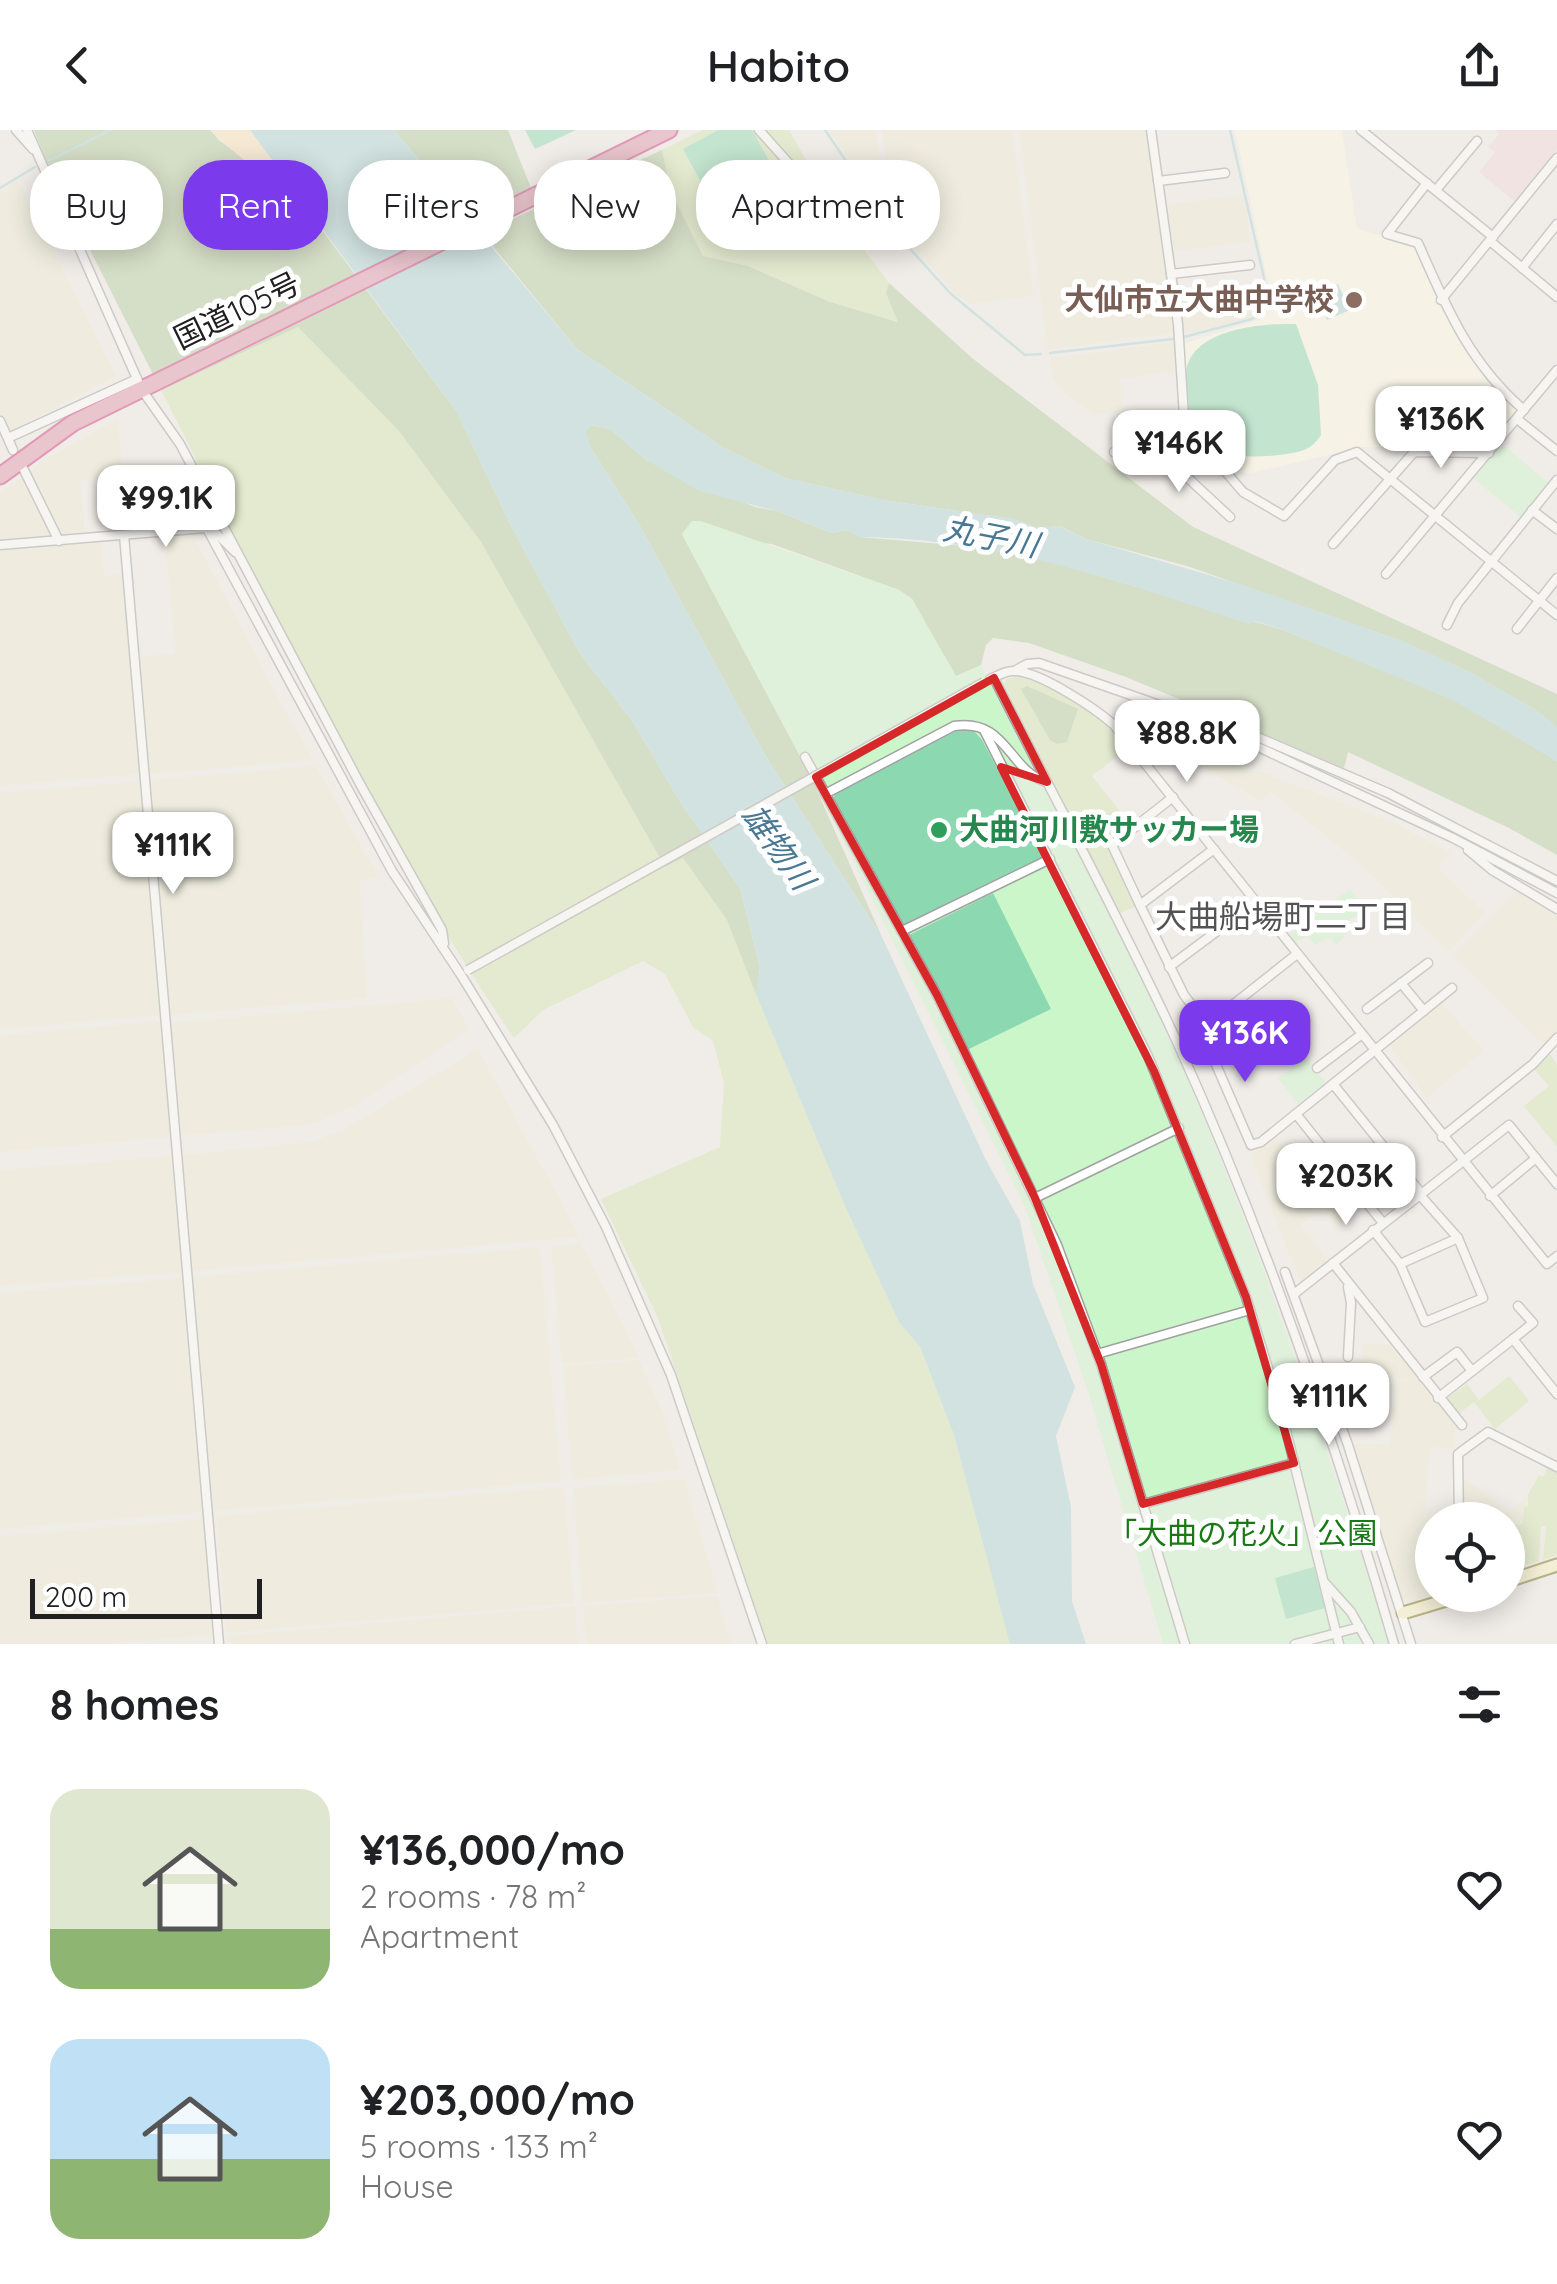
<!DOCTYPE html>
<html lang="en">
<head>
<meta charset="utf-8">
<style>
	body { margin:0; font-family:Quicksand,"Noto Sans JP",sans-serif; background:#f6f6f6; color:#202124; height:100vh; display:flex; flex-direction:column; font-size:38px; white-space:nowrap }
	* { box-sizing:border-box; margin:0 }
	p { font-size:32px; color:#757577 }
	.icon { flex:none; width:55px; height:55px; fill:none; stroke:currentColor; stroke-width:2; stroke-linecap:round; stroke-linejoin:round }
	.map { position:relative; height:1514px; overflow:hidden }
	.details { display:flex; flex-direction:column; background:#fff; flex:1 }
	.details>* { flex:none }
	.top-card { position:absolute; left:30px; top:30px; width:1000px; height:90px; display:flex; gap:20px }
	.buttons { position:absolute; left:1415px; top:1372px; display:grid; gap:20px }
	.buttons a { display:grid; place-items:center; width:110px; height:110px; border-radius:50%; background:#fff; box-shadow:0 5px 25px #0003; font-size:50px }
	.scale { position:absolute; left:30px; bottom:25px; width:232px; box-sizing:border-box; padding-left:10px; border:5px solid #202020; border-top:0; font-size:28px; line-height:35px; white-space:nowrap; color:#202020; -webkit-text-stroke:8px #fff; paint-order:stroke }
	.price { position:absolute; translate:-50% -85px; padding:0 22px; border-radius:20px; background:#fff; color:#222; font-size:32px; line-height:65px; filter:drop-shadow(0 2px 5px #0008) }
	.price::after { content:''; position:absolute; left:50%; top:60px; width:30px; height:22px; margin-left:-15px; background:inherit; clip-path:polygon(0 0,100% 0,50% 100%) }
	.price.selected { background:#7c3aed; color:#fff }
	ul { padding:0; list-style:none }
	li { display:flex; align-items:center; gap:30px; height:250px; padding:0 50px }
	li span { display:grid; place-items:center; flex:none; width:280px; height:200px; border-radius:30px; color:#555 }
	li>.icon { margin-inline-start:auto }
	span .icon { width:120px; height:120px; fill:#fffc; stroke-width:1 }
	li b { font-size:42px }
	h2 { display:flex; justify-content:space-between; align-items:center; height:120px; padding:0 50px; font-size:42px }
	.pill { padding:0 35px; border-radius:40px; background:#fff; box-shadow:0 5px 25px #0003; font-size:35px; line-height:90px }
	.pill.selected { background:#7c3aed; color:#fff }
	header { display:flex; justify-content:space-between; align-items:center; height:130px; padding:0 50px; background:#fff; font-size:45px; font-weight:600 }
	.map>svg:first-child { display:block }
	.commercial { fill:#efd8db }
	.education { fill:#fdfae4 }
	.farmland { fill:#edecd5 }
	.grass { fill:#d2e6b2 }
	.forest { fill:#b3cc9f }
	.sand { fill:#fae5bc }
	.park { fill:#cbf6c9 }
	.pitch { fill:#8cd9b1 }
	.water { fill:#abd6da }
	.lines { fill:none; stroke-linecap:round; stroke-linejoin:round }
	.stream { stroke:#abd6da; stroke-width:2.5 }
	.street-casing { stroke:#a1a1a1; stroke-width:11 }
	.secondary-casing { stroke:#72700d; stroke-width:15 }
	.highway-casing { stroke:#cf347d; stroke-width:19 }
	.street { stroke:#fff; stroke-width:8 }
	.secondary { stroke:#f6f1c0; stroke-width:11 }
	.highway { stroke:#e195ae; stroke-width:15 }
	.street-bridge-casing { stroke:#a1a1a1; stroke-width:11; stroke-linecap:butt }
	.street-bridge { stroke:#fff; stroke-width:8 }
	.marked { fill:none; stroke:#d62828; stroke-width:8; stroke-linejoin:round }
	.education-dot { fill:#8d6e63; stroke:#fff; stroke-width:4 }
	.leisure-dot { fill:#2e9e5b; stroke:#fff; stroke-width:4 }
	.labels { text-anchor:middle; stroke-width:10; stroke-linejoin:round; paint-order:stroke }
	.education-label { font-size:30px; font-weight:bold; fill:#785e54; stroke:#fff; text-anchor:end }
	.street-label { font-size:30px; fill:#202020; stroke:#fff }
	.leisure-label { font-size:30px; font-weight:bold; fill:#27864d; stroke:#fff; text-anchor:start }
	.park-label { font-size:30px; fill:#197914; stroke:#fff }
	.water-label { font-size:32px; font-style:italic; fill:#497893; stroke:#fff }
	.neighbourhood-label { font-size:32px; fill:#535353; stroke:#fff }
</style>
</head>
<body>
<header><svg class="icon" aria-label="back" viewBox="0 0 24 24"><path d="M15 5l-7 7 7 7"/></svg>Habito<svg class="icon" aria-label="share" viewBox="0 0 24 24"><path d="M12 15V3M7 8l5-5 5 5M5 13v7h14v-7"/></svg></header>
<div class="map">
<svg width="1557" height="1514" viewBox="0 0 1557 1514">
	<rect width="100%" height="100%" fill="#f0ece8"/>
	<polygon class="commercial" points="1495,0 1557,0 1557,19 1515,72 1479,42 1495,22 1488,17 1499,4"/>
	<polygon class="education" points="1235,0 1342,0 1356,94 1360,100 1413,114 1433,161 1490,256 1517,278 1517,282 1486,318 1363,317 1250,343 1232,341 1199,332 1193,327 1183,246 1183,214 1258,190 1269,179 1269,157"/>
	<g class="farmland">
		<polygon points="829,0 876,0 886,86"/>
		<polygon points="882,0 1012,0 1034,166 971,174 956,164 895,97"/>
		<polygon points="1019,0 1147,0 1174,203 1047,220"/>
		<polygon points="17,49 116,246 10,301 0,283 0,62"/>
		<polygon points="1244,65 1251,112 1173,121 1168,74"/>
		<polygon points="1261,157 1261,175 1253,186 1209,200 1184,203 1180,167"/>
		<polygon points="1175,212 1176,241 1120,249 1123,281 1094,285 1060,259 1053,248 1050,228"/>
		<polygon points="114,291 118,291 123,348 80,350 85,404 63,406 29,343 37,334"/>
		<polygon points="22,347 51,406 0,412 0,363"/>
		<polygon points="194,407 283,577 314,630 148,644 138,527 175,523 165,408"/>
		<polygon points="101,411 104,446 125,444 140,644 0,656 0,420"/>
		<polygon points="1117,584 1209,620 1246,640 1262,642 1396,694 1451,723 1438,737 1485,783 1449,822 1355,730 1271,662 1261,671 1170,619 1139,613"/>
		<polygon points="316,636 379,748 360,750 367,868 169,885 150,650"/>
		<polygon points="140,651 160,885 0,899 0,663"/>
		<polygon points="1516,761 1557,784 1557,902 1544,915 1452,825"/>
		<polygon points="452,868 469,899 354,976 309,995 178,1006 169,893"/>
		<polygon points="1441,872 1484,921 1426,968 1389,914"/>
		<polygon points="161,891 171,1007 0,1022 0,906"/>
		<polygon points="478,919 577,1101 577,1107 191,1141 182,1025 310,1012 343,1000"/>
		<polygon points="1275,1006 1345,1091 1337,1097 1323,1079 1301,1094 1327,1131 1300,1152 1250,1025"/>
		<polygon points="172,1026 181,1142 0,1156 0,1040"/>
		<polygon points="581,1114 622,1192 639,1228 562,1234 551,1117"/>
		<polygon points="540,1117 561,1351 213,1381 192,1147"/>
		<polygon points="182,1148 202,1382 0,1399 0,1163"/>
		<polygon points="1363,1213 1394,1216 1454,1294 1454,1318 1430,1317 1425,1384 1457,1387 1458,1390 1432,1390 1432,1465 1406,1473 1402,1470 1354,1314 1390,1314 1395,1251 1417,1251 1348,1244 1349,1230 1362,1231"/>
		<polygon points="639,1230 664,1285 680,1340 572,1350 563,1236"/>
		<polygon points="1460,1344 1508,1383 1528,1365 1523,1394 1508,1397 1508,1390 1462,1390"/>
		<polygon points="684,1349 718,1463 582,1473 573,1358"/>
		<polygon points="564,1357 574,1473 226,1503 216,1386"/>
		<polygon points="203,1389 212,1505 102,1514 0,1514 0,1406"/>
		<polygon points="717,1466 732,1514 586,1514 583,1476"/>
		<polygon points="575,1476 578,1514 228,1514 227,1506"/>
	</g>
	<g class="grass">
		<polygon points="703,0 718,0 683,19 727,100 788,68 752,0 789,0 835,81 889,153 886,163 899,192 830,172 748,136 703,126 671,62 662,20"/>
		<path d="M298,197L399,301L481,412L665,737L683,728L727,790L845,1076L899,1191L920,1217L954,1305L1011,1514H768L658,1188L601,1069L720,1017L724,953L713,911L693,897L665,844L643,831L543,880L514,908C375,705 272,478 161,260Z"/>
		<path d="M1018,546C1063,561 1097,582 1128,618L1092,646L1131,695L1106,714L1136,776L1118,784L1004,555L1006,549Z"/>
		<polygon points="1550,924 1557,935 1557,1017 1524,976 1549,956 1534,939"/>
		<polygon points="1509,1246 1529,1271 1495,1299 1474,1272 1458,1284 1446,1269 1467,1254 1479,1270"/>
		<polygon points="1548,1336 1557,1341 1557,1425 1543,1430 1546,1397 1541,1396 1539,1431 1508,1441 1508,1397 1523,1394 1524,1377 1528,1376 1528,1365 1539,1345 1543,1347"/>
	</g>
	<g class="forest">
		<polygon points="34,0 210,0 220,11 274,49 285,50 457,282 510,394 579,522 633,592 679,670 740,758 760,838 756,864 727,790 683,728 665,737 481,412 399,301 298,197 161,260 50,41"/>
		<polygon points="394,0 508,0 531,58 469,89"/>
		<polygon points="662,20 671,62 703,126 748,136 830,172 898,192 886,163 889,153 972,228 1193,397 1557,564 1557,597 1534,579 1469,542 1402,511 1187,436 1086,409 1060,396 1037,398 1013,389 883,370 785,348 724,318 577,219 482,103"/>
		<polygon points="590,295 610,299 646,330 755,377 777,381 831,403 848,400 860,407 988,418 1031,426 1283,500 1453,569 1557,631 1557,725 1509,698 1348,622 1344,638 1126,547 1029,513 993,508 986,515 981,535 956,547 912,469 899,460 772,414 682,404 810,645 882,807 765,625 639,394 591,318 585,303"/>
		<polygon points="1027,556 1078,579 1067,612 1057,614 1050,610 1021,559"/>
	</g>
	<path class="sand" d="M211,0H250L280,38L285,50C260,47 228,18 211,0Z"/>
	<g class="park">
		<polygon points="1502,314 1550,354 1522,388 1473,348"/>
		<path d="M692,391H701L899,460L912,469L956,546L981,535C1042,657 1110,777 1166,901C1256,1099 1323,1307 1390,1514H1163L1088,1262L1023,1072L810,645L682,404Z"/>
		<polygon points="1350,760 1370,780 1342,794 1346,804 1336,816 1331,807 1315,815 1307,806 1296,812 1290,804 1298,798 1297,796"/>
		<polygon points="1306,927 1326,953 1298,974 1278,948"/>
	</g>
	<g class="pitch">
		<polygon points="525,0 576,0 535,19"/>
		<polygon points="718,0 752,0 789,67 727,101 683,19"/>
		<path d="M1296,194L1318,255L1321,305C1317,311 1312,317 1304,320C1282,328 1215,331 1198,314C1189,305 1190,288 1189,276C1188,266 1185,255 1186,245C1188,199 1261,193 1296,194Z"/>
		<polygon points="960,599 974,601 982,610 1045,728 903,798 833,671 835,663"/>
		<polygon points="993,763 1051,879 967,920 909,805"/>
		<polygon points="1314,1437 1325,1478 1286,1489 1275,1448"/>
	</g>
	<g class="water">
		<path d="M250,0H394L577,219L724,318L785,348L883,370L1013,389L1037,398L1059,396L1086,409L1243,455L1402,511L1469,542L1534,579L1557,597V631L1453,570L1283,500L1255,491L1249,494C1116,450 1001,409 859,407L848,400L831,403L777,381L699,361L646,330L610,299L591,295L586,302L591,318L639,394L765,625L882,807L986,1030L1020,1091L1033,1154L1075,1257L1056,1306L1071,1377L1072,1471L1086,1514H1010L954,1305L920,1217L899,1192L845,1076L756,864L760,838L740,758L679,670L633,592L579,522L510,394L457,282Z"/>
		<polygon points="1338,154 1350,180 1327,190 1316,164"/>
	</g>
	<g class="lines">
		<g class="stream">
			<polyline points="825,0 892,99 951,164 1025,225 1041,224"/>
			<polyline points="48,31 111,0"/>
			<polyline points="0,58 35,37"/>
			<polyline points="1184,207 1252,189 1262,182 1264,148 1230,0"/>
			<polyline points="1050,223 1173,209"/>
		</g>
		<defs>
			<g id="street">
				<polyline points="16,0 33,19"/>
				<polyline points="27,0 142,260 180,314 360,654 442,800 444,813"/>
				<polyline points="759,0 835,85 850,90"/>
				<polyline points="1151,0 1178,194 1188,348 1230,387"/>
				<polyline points="1361,0 1493,107"/>
				<polyline points="1158,51 1225,43"/>
				<path d="M1427,53L1387,104L1418,113C1446,177 1470,234 1524,280"/>
				<polyline points="1436,60 1477,11"/>
				<polyline points="1490,111 1557,167"/>
				<polyline points="1522,138 1557,94"/>
				<polyline points="1171,144 1250,135"/>
				<polyline points="1441,170 1557,28"/>
				<polyline points="1517,289 1557,321"/>
				<polyline points="0,291 13,320"/>
				<polyline points="8,308 137,249"/>
				<polyline points="1114,322 1123,321 1188,348"/>
				<polyline points="1212,326 1243,362 1284,386 1335,330 1357,322 1557,485"/>
				<polyline points="22,336 59,411"/>
				<polyline points="184,356 392,741 461,845 553,995 606,1097 671,1245 762,1514"/>
				<polyline points="1532,380 1557,399"/>
				<polyline points="124,405 219,1514"/>
				<polyline points="1333,414 1414,322 1489,323"/>
				<polyline points="0,415 205,398 217,404 235,422"/>
				<polyline points="1386,444 1557,240"/>
				<polyline points="1447,495 1458,473 1557,350"/>
				<polyline points="1517,499 1557,448"/>
				<polyline points="1016,540 1027,534 1039,533 1228,599 1254,615 1453,708 1557,763"/>
				<path d="M994,548C1055,670 1121,790 1178,914C1266,1108 1335,1310 1394,1514"/>
				<path d="M990,549C997,546 1005,541 1013,541C1038,540 1096,579 1114,595L1547,1134L1557,1126"/>
				<polyline points="984,600 1148,926 1246,1167 1281,1280 1339,1514"/>
				<polyline points="1238,605 1255,606 1388,663 1557,751"/>
				<polyline points="805,627 937,865 1057,1115 1101,1234 1185,1514"/>
				<path d="M825,664L954,596C1007,588 1008,640 1046,652"/>
				<polyline points="1468,720 1492,740 1557,779"/>
				<polyline points="1140,775 1112,715 1173,667"/>
				<polyline points="902,801 1050,729"/>
				<polyline points="1297,824 1201,900 1251,1015 1261,1012 1452,858"/>
				<polyline points="1169,837 1256,772"/>
				<polyline points="1401,853 1424,881"/>
				<polyline points="1367,879 1428,833"/>
				<polyline points="1207,895 1184,865 1140,775 1214,719"/>
				<polyline points="1317,938 1362,904"/>
				<polyline points="1333,954 1421,1063"/>
				<polyline points="1296,984 1383,1093"/>
				<polyline points="1442,1007 1533,934 1557,908"/>
				<polyline points="1490,1066 1536,1028"/>
				<polyline points="1035,1068 1179,998"/>
				<polyline points="1373,1100 1400,1134 1425,1192 1483,1168 1458,1108 1419,1064"/>
				<polyline points="1333,1133 1462,1295"/>
				<polyline points="1400,1134 1458,1108"/>
				<polyline points="1285,1142 1348,1315 1411,1514"/>
				<polyline points="1294,1164 1509,995 1557,1054"/>
				<polyline points="1513,1209 1533,1193 1518,1176"/>
				<polyline points="1097,1224 1250,1180"/>
				<polyline points="1348,1227 1351,1173 1348,1157"/>
				<polyline points="1423,1247 1457,1222 1472,1241"/>
				<polyline points="1438,1268 1513,1209 1557,1264"/>
				<polyline points="1143,1374 1294,1333"/>
				<polyline points="1459,1390 1458,1324 1488,1302 1557,1337"/>
				<polyline points="1325,1453 1351,1482 1369,1514"/>
				<polyline points="1295,1514 1360,1497"/>
			</g>
			<g id="secondary">
				<polyline points="1508,1451 1557,1435"/>
				<polyline points="1403,1483 1463,1465"/>
			</g>
			<polyline id="highway" points="0,346 73,293 669,0"/>
		</defs>
		<use href="#street" class="street-casing"/>
		<use href="#secondary" class="secondary-casing"/>
		<use href="#highway" class="highway-casing"/>
		<use href="#street" class="street"/>
		<use href="#secondary" class="secondary"/>
		<use href="#highway" class="highway"/>
		<defs>
			<polyline id="street-bridge" points="468,840 984,552"/>
		</defs>
		<use href="#street-bridge" class="street-bridge-casing"/>
		<use href="#street-bridge" class="street-bridge"/>
	</g>
	<path d="M0 0H1557V1514H0ZM994,548L1047,652L1001,637L1154,941L1246,1167L1294,1333L1143,1374L1101,1234L1035,1068L937,865L816,647Z" fill="#f0ece8" fill-opacity=".55" fill-rule="evenodd"/>
	<path class="marked" d="M994,548L1047,652L1001,637L1154,941L1246,1167L1294,1333L1143,1374L1101,1234L1035,1068L937,865L816,647Z"/>
	<circle class="education-dot" cx="1354" cy="170" r="10"/>
	<circle class="leisure-dot" cx="939" cy="700" r="10"/>
	<g class="labels">
		<g class="education-label">
			<text x="1334" y="180">大仙市立大曲中学校</text>
		</g>
		<g class="street-label">
			<text transform="translate(237 181) rotate(-26)" y="10">国道105号</text>
		</g>
		<g class="leisure-label">
			<text x="959" y="710">大曲河川敷サッカー場</text>
		</g>
		<g class="park-label">
			<text x="1242" y="1414">「大曲の花火」公園</text>
		</g>
		<g class="water-label">
			<text transform="translate(991 407) rotate(11)" y="11">丸子川</text>
			<text transform="translate(778 717) rotate(54)" y="11">雄物川</text>
		</g>
		<g class="neighbourhood-label">
			<text x="1283" y="798">大曲船場町二丁目</text>
		</g>
	</g>
</svg>
<div class="buttons">
<a><svg class="icon" aria-label="locate" viewBox="0 0 24 24"><circle cx="12" cy="12" r="6"/><path d="M12 2v4M12 18v4M2 12h4M18 12h4"/></svg></a>
</div>
<div class="scale">200 m</div>
<b class="price" style="left:1441px;top:341px">¥136K</b>
<b class="price" style="left:1179px;top:365px">¥146K</b>
<b class="price" style="left:166px;top:420px">¥99.1K</b>
<b class="price" style="left:1187px;top:655px">¥88.8K</b>
<b class="price" style="left:173px;top:767px">¥111K</b>
<b class="price selected" style="left:1245px;top:955px">¥136K</b>
<b class="price" style="left:1346px;top:1098px">¥203K</b>
<b class="price" style="left:1329px;top:1318px">¥111K</b>
<div class="top-card">
<a class="pill">Buy</a>
<a class="pill selected">Rent</a>
<a class="pill">Filters</a>
<a class="pill">New</a>
<a class="pill">Apartment</a>
</div>
</div>
<section class="details">
<h2>8 homes<svg class="icon" aria-label="filters" viewBox="0 0 24 24"><path d="M4 7h16M4 17h16"/><circle cx="9" cy="7" r="2"/><circle cx="15" cy="17" r="2"/></svg></h2>
<ul>
<li><span style="background:linear-gradient(#dfe7d0 70%,#8fb573 0)"><svg class="icon" aria-label="home" viewBox="0 0 24 24"><path d="M3 11l9-7 9 7M6 9v11h12V9"/></svg></span><div><b>¥136,000/mo</b><p>2 rooms · 78 m²</p><p>Apartment</p></div><svg class="icon" aria-label="heart" viewBox="0 0 24 24"><path d="M12 20l-8-8c-3-5 5-10 8-4 3-6 11-1 8 4z"/></svg></li>
<li><span style="background:linear-gradient(#bfe0f5 60%,#8fb573 0)"><svg class="icon" aria-label="home" viewBox="0 0 24 24"><path d="M3 11l9-7 9 7M6 9v11h12V9"/></svg></span><div><b>¥203,000/mo</b><p>5 rooms · 133 m²</p><p>House</p></div><svg class="icon" aria-label="heart" viewBox="0 0 24 24"><path d="M12 20l-8-8c-3-5 5-10 8-4 3-6 11-1 8 4z"/></svg></li>
</ul>
</section>
</body>
</html>
